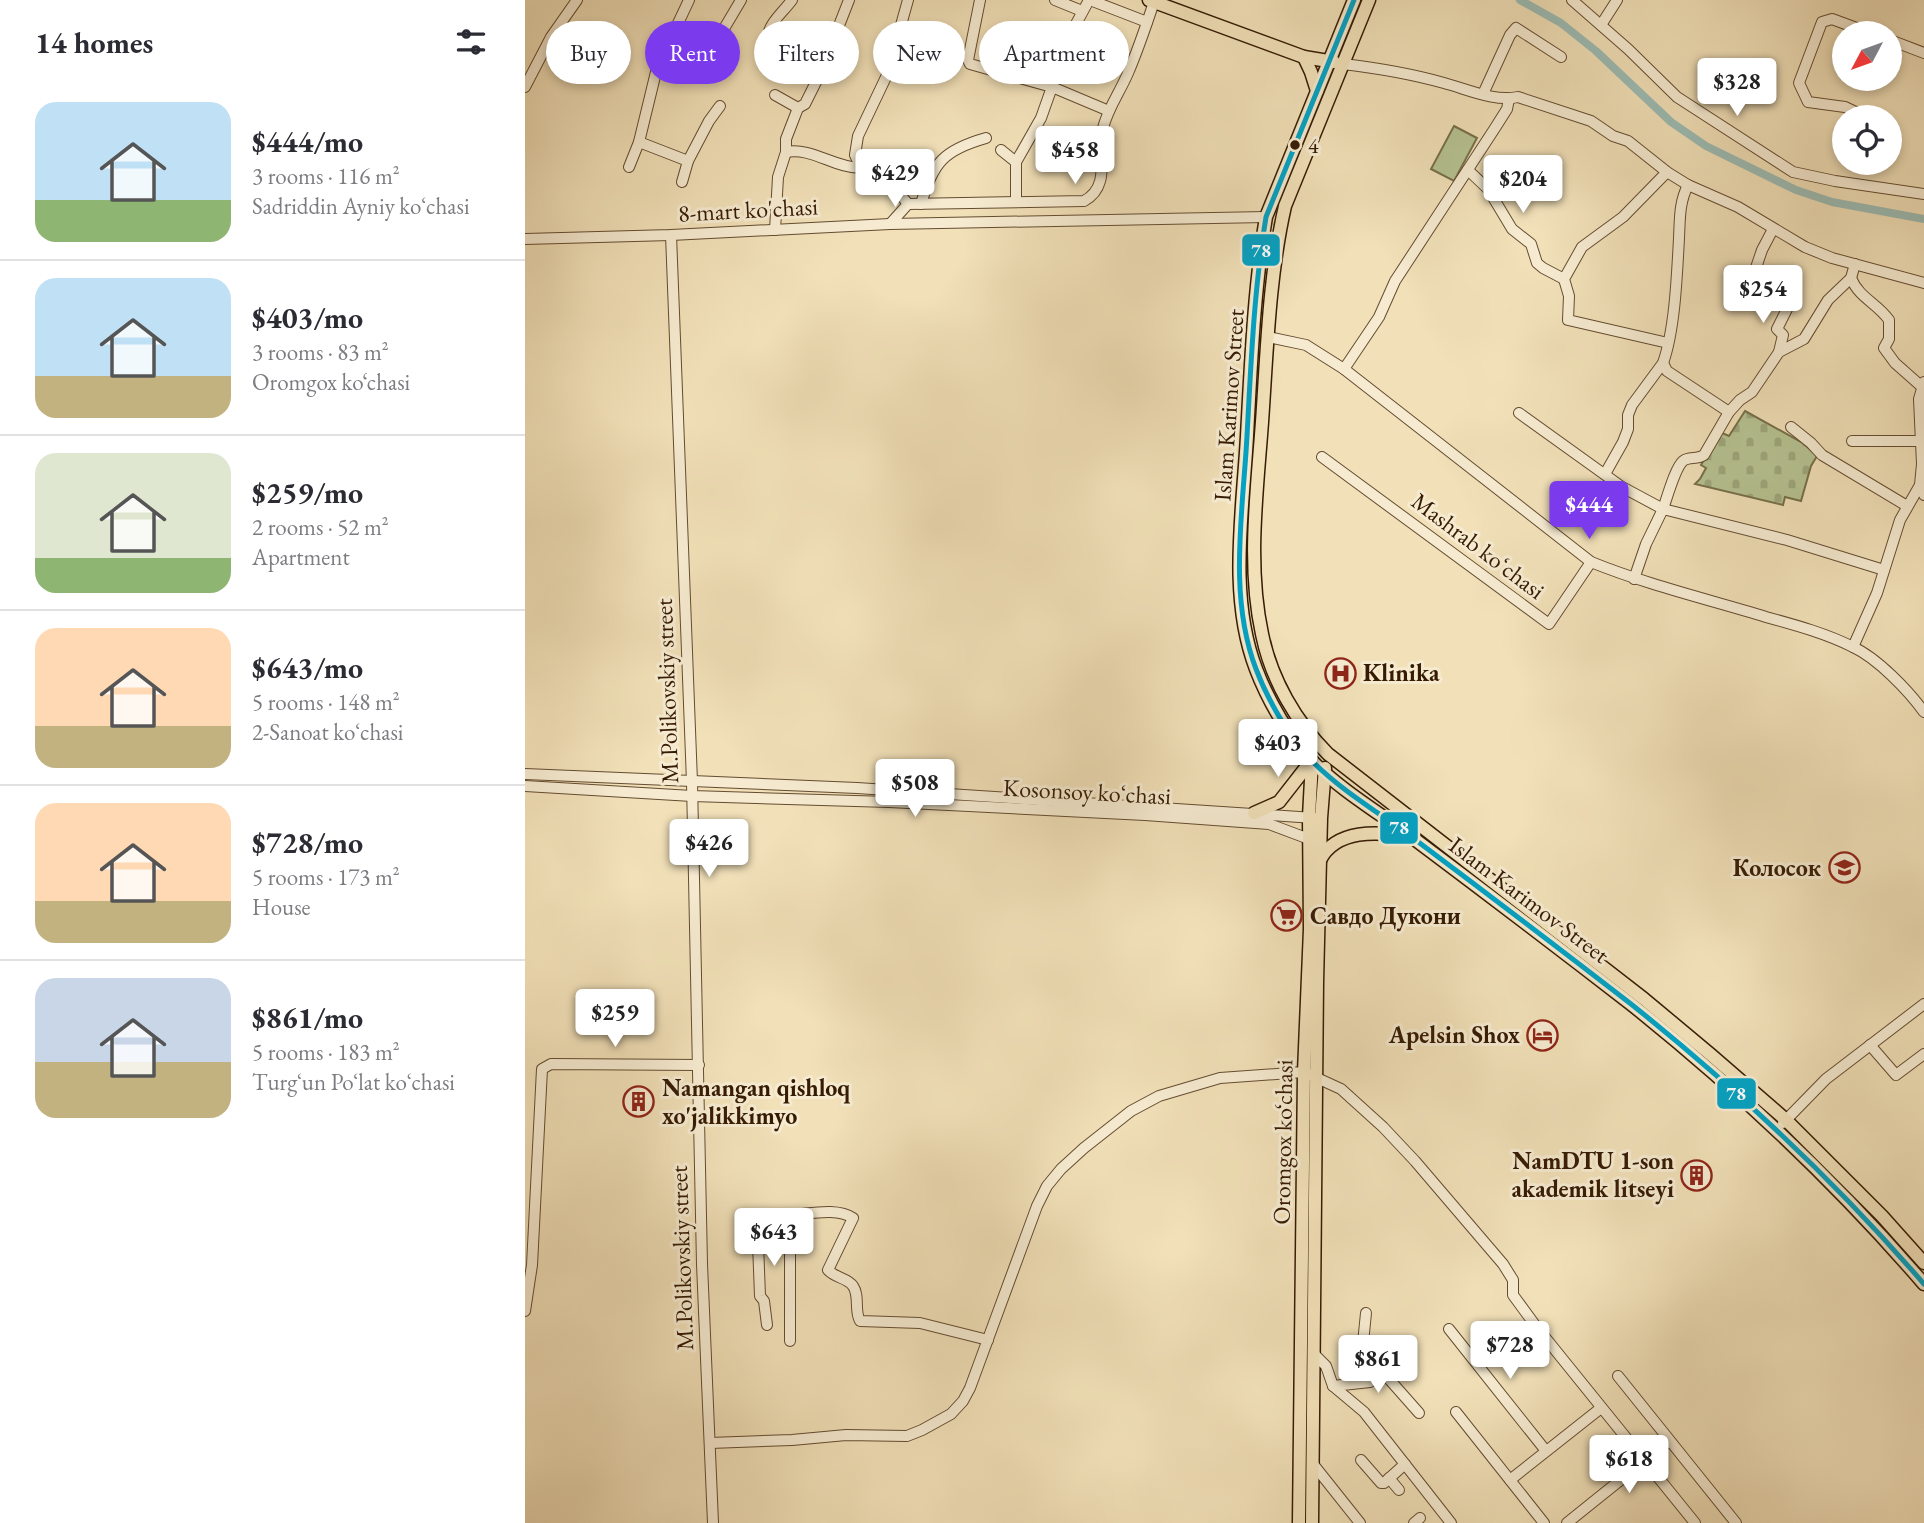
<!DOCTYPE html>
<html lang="en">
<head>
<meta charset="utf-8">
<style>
	body { margin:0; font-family:"EB Garamond",serif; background:#f7f7f7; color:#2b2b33; height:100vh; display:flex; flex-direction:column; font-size:26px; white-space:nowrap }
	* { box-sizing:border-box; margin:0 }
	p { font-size:23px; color:#7c7c81 }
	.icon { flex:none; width:38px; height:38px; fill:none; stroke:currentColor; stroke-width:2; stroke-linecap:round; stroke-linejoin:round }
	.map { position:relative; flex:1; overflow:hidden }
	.side { display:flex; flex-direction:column; background:#fff; width:525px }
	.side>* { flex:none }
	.banner { position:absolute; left:21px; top:21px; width:665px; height:63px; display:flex; gap:14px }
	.needle { width:46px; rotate:229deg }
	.buttons { position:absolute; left:1307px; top:21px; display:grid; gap:14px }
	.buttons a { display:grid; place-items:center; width:70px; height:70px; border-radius:50%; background:#fff; box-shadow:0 4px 10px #0003; font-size:35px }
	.price { position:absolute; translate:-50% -60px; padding:0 16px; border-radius:7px; background:#fff; color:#222; font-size:23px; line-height:46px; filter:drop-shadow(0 2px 4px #0008) }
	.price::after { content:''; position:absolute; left:50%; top:42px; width:21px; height:16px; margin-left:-10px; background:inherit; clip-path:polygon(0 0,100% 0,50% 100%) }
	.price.active { background:#7c3aed; color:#fff }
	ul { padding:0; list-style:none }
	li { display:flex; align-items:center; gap:21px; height:175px; padding:0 35px }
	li+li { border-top:2px solid #e1e1e2 }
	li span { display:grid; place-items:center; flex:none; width:196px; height:140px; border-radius:21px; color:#555 }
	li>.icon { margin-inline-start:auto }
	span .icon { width:84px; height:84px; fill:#fffc; stroke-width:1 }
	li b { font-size:30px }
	h2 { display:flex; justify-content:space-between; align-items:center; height:84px; padding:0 35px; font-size:30px }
	.tag { padding:0 24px; border-radius:32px; background:#fff; box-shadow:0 4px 10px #0003; font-size:24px; line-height:63px }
	.tag.active { background:#7c3aed; color:#fff }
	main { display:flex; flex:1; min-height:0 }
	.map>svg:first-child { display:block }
	.cemetery { fill:url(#cemetery-stones); stroke:#766f4a; stroke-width:2 }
	.garden { fill:#b6c392; stroke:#766f4a; stroke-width:2 }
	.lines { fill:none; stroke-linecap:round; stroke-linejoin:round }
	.canal { stroke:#9cbcb4; stroke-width:8 }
	.minor-casing { stroke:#654c30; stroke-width:12 }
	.major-casing { stroke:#361b03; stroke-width:15 }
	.minor { stroke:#f6ebd1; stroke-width:10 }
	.major { stroke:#f1e0b8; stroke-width:12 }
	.bus-1-casing { stroke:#f6ebd1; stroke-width:10 }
	.bus-1 { stroke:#03a2c4; stroke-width:5 }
	.bus-dot { fill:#361b03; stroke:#f6ebd1; stroke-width:2.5 }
	.labels { text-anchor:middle; stroke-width:6; stroke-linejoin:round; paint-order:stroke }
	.bus-label { font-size:22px; fill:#361b03; stroke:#f6ebd1; text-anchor:start }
	.street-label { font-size:24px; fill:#361b03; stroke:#f6ebd1 }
	.poi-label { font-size:24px; font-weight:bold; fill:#361b03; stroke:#f6ebd1; text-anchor:start }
	.line-badge { stroke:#f6ebd1; stroke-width:2.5 }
	.badge-label { font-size:19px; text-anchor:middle; font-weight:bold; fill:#fff }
</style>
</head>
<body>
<main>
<section class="side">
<h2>14 homes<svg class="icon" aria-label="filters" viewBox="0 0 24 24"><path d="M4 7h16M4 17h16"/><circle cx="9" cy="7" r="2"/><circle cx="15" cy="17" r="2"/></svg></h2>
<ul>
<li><span style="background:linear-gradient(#bfe0f5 70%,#8fb573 0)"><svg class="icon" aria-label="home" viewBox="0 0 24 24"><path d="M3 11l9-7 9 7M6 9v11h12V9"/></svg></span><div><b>$444/mo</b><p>3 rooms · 116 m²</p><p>Sadriddin Ayniy koʻchasi</p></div></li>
<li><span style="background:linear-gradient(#bfe0f5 70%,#c2b280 0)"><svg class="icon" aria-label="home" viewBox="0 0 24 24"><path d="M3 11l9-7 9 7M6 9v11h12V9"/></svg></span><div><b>$403/mo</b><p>3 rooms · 83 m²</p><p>Oromgox ko‘chasi</p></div></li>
<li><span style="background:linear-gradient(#dfe7d0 75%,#8fb573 0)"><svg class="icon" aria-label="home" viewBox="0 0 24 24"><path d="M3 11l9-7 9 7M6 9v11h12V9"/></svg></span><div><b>$259/mo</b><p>2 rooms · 52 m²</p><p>Apartment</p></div></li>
<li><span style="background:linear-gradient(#ffd9b3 70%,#c2b280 0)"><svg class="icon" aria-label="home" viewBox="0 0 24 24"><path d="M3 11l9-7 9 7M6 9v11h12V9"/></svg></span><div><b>$643/mo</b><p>5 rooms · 148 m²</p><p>2-Sanoat koʻchasi</p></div></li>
<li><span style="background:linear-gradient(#ffd9b3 70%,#c2b280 0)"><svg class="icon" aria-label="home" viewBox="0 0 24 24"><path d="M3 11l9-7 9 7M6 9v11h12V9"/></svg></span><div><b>$728/mo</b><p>5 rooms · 173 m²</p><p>House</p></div></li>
<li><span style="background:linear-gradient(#c9d6e8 60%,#c2b280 0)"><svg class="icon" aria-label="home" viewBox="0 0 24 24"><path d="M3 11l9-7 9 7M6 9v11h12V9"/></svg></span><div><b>$861/mo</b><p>5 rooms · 183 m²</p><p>Turgʻun Poʻlat koʻchasi</p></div></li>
</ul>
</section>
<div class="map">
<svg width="1399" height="1523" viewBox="0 0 1399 1523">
	<defs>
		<pattern id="cemetery-stones" width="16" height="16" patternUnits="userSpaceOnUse" patternTransform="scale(1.75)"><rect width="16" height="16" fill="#b6c392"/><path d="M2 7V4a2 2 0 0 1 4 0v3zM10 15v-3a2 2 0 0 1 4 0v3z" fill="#9da77c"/></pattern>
	</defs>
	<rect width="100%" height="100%" fill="#f1e0b8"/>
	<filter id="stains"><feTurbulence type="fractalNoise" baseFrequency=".00286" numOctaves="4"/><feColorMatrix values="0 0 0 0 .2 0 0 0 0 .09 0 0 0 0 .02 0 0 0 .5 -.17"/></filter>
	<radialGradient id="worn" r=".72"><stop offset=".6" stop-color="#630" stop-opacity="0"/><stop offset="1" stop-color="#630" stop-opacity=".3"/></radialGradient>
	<polygon class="cemetery" points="1220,411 1278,443 1292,456 1286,466 1276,501 1260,497 1258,505 1170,484 1175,479 1181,468 1176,465 1195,432 1204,436"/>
	<polygon class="garden" points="929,126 952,138 929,181 906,169"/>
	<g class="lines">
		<polyline class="canal" points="995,0 1036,23 1071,51 1146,122 1181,146 1271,190 1307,202 1399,219"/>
		<defs>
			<g id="minor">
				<polyline points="383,0 362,75 333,136 330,155 336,168 371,189 383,204"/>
				<polyline points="455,0 443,60 445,64 527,87 584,111"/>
				<polyline points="530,0 557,11"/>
				<polyline points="565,0 622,22"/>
				<polyline points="1047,0 1103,49 1152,97 1268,172 1310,181 1399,194"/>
				<polyline points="1076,25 1092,0"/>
				<polyline points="149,32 187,49 216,0"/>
				<polyline points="1365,40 1399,53"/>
				<path d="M252,52C232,30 253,19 267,0"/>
				<path d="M818,64C852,68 887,74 919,83C942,89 969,102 993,97L1066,121L1088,136L1103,141L1142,172L1163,185L1213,207L1280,247L1307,258L1399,283"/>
				<polyline points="0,87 26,37 52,0"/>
				<polyline points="958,94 985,35 991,28 1036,57"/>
				<polyline points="250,95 273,108"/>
				<polyline points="1341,117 1320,107 1283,102 1274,83 1297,22 1307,19 1345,33"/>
				<polyline points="114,142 163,161 184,121 195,106"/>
				<polyline points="476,150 491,162"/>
				<path d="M261,152C287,147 309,168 336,168"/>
				<polyline points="104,167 114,142 132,68 164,0"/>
				<polyline points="943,170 963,189 987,229 1006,244 1012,263 1018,268 1039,279"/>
				<polyline points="1142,172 1098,217 1057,247 1039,279 1044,296 1043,320 1143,343"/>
				<polyline points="157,182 163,161"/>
				<polyline points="969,198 986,187 1006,193"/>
				<polyline points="491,202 491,162 516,118 527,87 527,75 532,59 564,0"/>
				<path d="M396,204C408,162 419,150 461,138"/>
				<path d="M365,224L383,204L559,201C587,186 572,154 578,128C583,108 595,92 603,73C613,50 621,26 629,2"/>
				<polyline points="250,230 253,177 261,152 261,139 273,108 280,104 295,74 324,0"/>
				<polyline points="146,235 167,782 177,1264 188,1523"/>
				<polyline points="0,239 146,235 365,224 741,217"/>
				<path d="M1326,278C1334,298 1352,303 1364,320V339L1359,348L1370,363L1396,386"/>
				<polyline points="1220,300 1237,250 1248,229"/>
				<path d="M743,337L781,345L819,369L1066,562C1123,585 1182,599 1241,617C1270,625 1300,633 1328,647C1352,658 1383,690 1399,712"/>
				<polyline points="1254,352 1258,335 1252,329 1262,309"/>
				<polyline points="1138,363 1142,371 1204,412"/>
				<polyline points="819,369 854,317 870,281 970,128 982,109 984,99"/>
				<polyline points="1399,382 1394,399 1397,464 1395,485 1399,495"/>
				<path d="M994,413L1097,487L1138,509C1142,498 1150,468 1158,461C1164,456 1172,460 1179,455L1204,412L1215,400L1227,392L1254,352L1279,339L1303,300L1326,278L1330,264"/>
				<polyline points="1266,427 1286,443 1297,455 1382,506"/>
				<polyline points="1327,441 1396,441"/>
				<polyline points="797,457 1024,624 1066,562"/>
				<path d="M1080,474L1098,442L1103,429V415L1107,405L1138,363C1150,329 1152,275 1154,238C1155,219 1154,203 1163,185"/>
				<polyline points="1109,579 1121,544 1138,509 1262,540 1359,570"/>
				<polyline points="1328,647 1352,593 1375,520 1395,485"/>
				<polyline points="0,774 332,788 789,818"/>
				<polyline points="0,786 167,796 364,802 620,815 744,824 784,839"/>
				<polyline points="1345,1045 1371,1075 1399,1054"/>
				<polyline points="1258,1123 1301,1079 1399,1004"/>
				<polyline points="0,1311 7,1265 17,1069 26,1064 174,1065"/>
				<polyline points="242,1325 239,1301 235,1296 232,1217 234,1214 265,1215"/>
				<polyline points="924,1329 1021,1451"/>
				<path d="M265,1341V1215C284,1214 312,1207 328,1218L303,1270C310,1278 323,1278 328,1286C335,1296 329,1311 335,1321L395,1323L463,1340"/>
				<polyline points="789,1354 801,1366 808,1386 839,1412 926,1523"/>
				<polyline points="1093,1376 1211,1523"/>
				<polyline points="834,1383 841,1313"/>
				<polyline points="808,1386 845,1382 856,1370 894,1413"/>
				<polyline points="931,1412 1019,1523"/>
				<polyline points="185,1443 267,1440 321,1435 382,1436 397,1430 426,1414 438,1401 445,1388 512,1206 522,1186 536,1169 559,1148 606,1111 634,1096 695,1078 779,1072 816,1089 858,1127 890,1161 978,1264 988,1280 988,1295 1010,1325 1170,1523"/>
				<polyline points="836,1460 856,1483 859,1483 880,1464"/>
				<polyline points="788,1464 835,1523"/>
				<polyline points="864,1478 874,1490"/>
				<polyline points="985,1480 1076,1408"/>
				<polyline points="889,1523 895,1518"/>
				<polyline points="1042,1523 1144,1441"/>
			</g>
			<g id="major">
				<polyline points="624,0 779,57 809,62"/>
				<path d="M829,0L741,217C729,289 726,363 722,436C718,511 703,596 731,669C742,698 765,740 788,762C819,793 858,815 892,841C964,895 1035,949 1106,1004C1211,1088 1311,1182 1399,1284"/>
				<path d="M844,0L760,206C744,276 742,351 737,422C732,492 722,565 737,634C746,679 771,722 803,754L1119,999L1185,1054L1261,1120L1357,1216L1399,1263"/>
				<polyline points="779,57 786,72 792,91"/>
				<polyline points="729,813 754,802 786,761"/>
				<path d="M795,860C811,829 853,831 883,837"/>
				<polyline points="774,1523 779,1072 785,929 784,817 787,761"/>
				<polyline points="787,1523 792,982 796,818 800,768"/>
			</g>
		</defs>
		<use href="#minor" class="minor-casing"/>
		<use href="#major" class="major-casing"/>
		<use href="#minor" class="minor"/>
		<use href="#major" class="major"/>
		<defs>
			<path id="bus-1" d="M829,0L741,217C729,289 726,363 722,436C718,511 703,596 731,669C742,698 765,740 788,762C819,793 858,815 892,841C964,895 1035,949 1106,1004C1211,1088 1311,1182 1399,1284"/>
		</defs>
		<use href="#bus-1" class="bus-1-casing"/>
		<use href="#bus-1" class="bus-1"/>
	</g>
	<defs>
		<symbol id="hospital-ring" viewBox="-11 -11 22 22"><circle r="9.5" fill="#f6ebd1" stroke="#8f2418" stroke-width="1.5"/><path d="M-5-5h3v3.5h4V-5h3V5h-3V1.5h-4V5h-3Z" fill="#8f2418"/></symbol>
		<symbol id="school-ring" viewBox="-11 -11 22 22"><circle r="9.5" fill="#f6ebd1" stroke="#8f2418" stroke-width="1.5"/><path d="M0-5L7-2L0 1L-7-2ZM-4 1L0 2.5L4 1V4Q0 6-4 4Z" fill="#8f2418"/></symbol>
		<symbol id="supermarket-ring" viewBox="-11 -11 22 22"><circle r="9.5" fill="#f6ebd1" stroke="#8f2418" stroke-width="1.5"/><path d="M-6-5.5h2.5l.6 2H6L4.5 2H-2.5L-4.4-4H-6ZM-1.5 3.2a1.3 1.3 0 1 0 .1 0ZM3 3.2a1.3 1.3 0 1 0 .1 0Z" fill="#8f2418"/></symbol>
		<symbol id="hotel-ring" viewBox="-11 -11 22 22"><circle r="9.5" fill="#f6ebd1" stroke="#8f2418" stroke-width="1.5"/><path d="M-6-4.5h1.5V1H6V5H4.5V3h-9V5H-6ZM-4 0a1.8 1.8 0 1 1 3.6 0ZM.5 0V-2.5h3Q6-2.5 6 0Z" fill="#8f2418"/></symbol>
		<symbol id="building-ring" viewBox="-11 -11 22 22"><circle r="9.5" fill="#f6ebd1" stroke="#8f2418" stroke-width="1.5"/><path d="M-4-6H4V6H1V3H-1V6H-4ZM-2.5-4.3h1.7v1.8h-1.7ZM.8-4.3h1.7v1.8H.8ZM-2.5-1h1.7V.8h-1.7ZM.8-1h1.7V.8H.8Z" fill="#8f2418"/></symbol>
	</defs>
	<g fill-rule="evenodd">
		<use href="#hospital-ring" x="798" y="656" width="35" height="35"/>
		<use href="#school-ring" x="1302" y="850" width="35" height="35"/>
		<use href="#supermarket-ring" x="744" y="898" width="35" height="35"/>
		<use href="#hotel-ring" x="1000" y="1018" width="35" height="35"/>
		<use href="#building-ring" x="96" y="1084" width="35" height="35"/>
		<use href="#building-ring" x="1154" y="1158" width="35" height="35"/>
	</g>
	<circle class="bus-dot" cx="770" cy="145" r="6"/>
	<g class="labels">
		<g class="bus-label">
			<text x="783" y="153">4</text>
		</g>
		<g class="street-label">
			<text transform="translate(223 210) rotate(-3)" y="8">8-mart ko'chasi</text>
			<text transform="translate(704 405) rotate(-86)" y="8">Islam Karimov Street</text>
			<text transform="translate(953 546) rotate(37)" y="8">Mashrab koʻchasi</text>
			<text transform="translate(142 691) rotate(-92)" y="8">M.Polikovskiy street</text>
			<text transform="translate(562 792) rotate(3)" y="8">Kosonsoy koʻchasi</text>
			<text transform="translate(1004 900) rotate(37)" y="8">Islam Karimov Street</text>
			<text transform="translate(758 1142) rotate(-89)" y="8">Oromgox ko‘chasi</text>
			<text transform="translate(157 1258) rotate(-92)" y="8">M.Polikovskiy street</text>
		</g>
		<g class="poi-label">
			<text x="838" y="681">Klinika</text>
			<text x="1296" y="876" text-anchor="end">Колосок</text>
			<text x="785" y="924">Савдо Дукони</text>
			<text x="995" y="1043" text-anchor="end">Apelsin Shox</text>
			<text x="137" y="1096">Namangan qishloq<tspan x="137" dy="28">xo'jalikkimyo</tspan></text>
			<text x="1149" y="1169" text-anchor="end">NamDTU 1-son<tspan x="1149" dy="28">akademik litseyi</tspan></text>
		</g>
	</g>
	<g class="line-badge">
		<rect x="716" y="233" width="40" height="34" rx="7" fill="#03a2c4"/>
		<rect x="854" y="811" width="40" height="34" rx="7" fill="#03a2c4"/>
		<rect x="1191" y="1077" width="41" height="33" rx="7" fill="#03a2c4"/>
	</g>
	<g class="badge-label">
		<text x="736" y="257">78</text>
		<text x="874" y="834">78</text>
		<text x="1211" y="1100">78</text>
	</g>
	<rect width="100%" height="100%" filter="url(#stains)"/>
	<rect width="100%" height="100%" fill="url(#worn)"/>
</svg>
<div class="buttons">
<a><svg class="needle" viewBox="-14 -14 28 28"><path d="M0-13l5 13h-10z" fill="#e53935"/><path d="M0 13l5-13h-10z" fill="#7c7c81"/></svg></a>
<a><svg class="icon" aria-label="locate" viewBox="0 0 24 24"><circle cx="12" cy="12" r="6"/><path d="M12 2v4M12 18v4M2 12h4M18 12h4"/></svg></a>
</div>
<b class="price" style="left:1212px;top:118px">$328</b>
<b class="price" style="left:550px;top:186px">$458</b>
<b class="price" style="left:370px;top:209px">$429</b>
<b class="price" style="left:998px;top:215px">$204</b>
<b class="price" style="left:1238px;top:325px">$254</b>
<b class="price active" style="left:1064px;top:541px">$444</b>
<b class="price" style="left:753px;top:779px">$403</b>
<b class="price" style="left:390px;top:819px">$508</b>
<b class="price" style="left:184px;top:879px">$426</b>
<b class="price" style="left:90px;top:1049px">$259</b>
<b class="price" style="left:249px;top:1268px">$643</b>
<b class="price" style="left:985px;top:1381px">$728</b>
<b class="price" style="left:853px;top:1395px">$861</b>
<b class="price" style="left:1104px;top:1495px">$618</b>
<div class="banner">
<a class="tag">Buy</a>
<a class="tag active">Rent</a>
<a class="tag">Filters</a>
<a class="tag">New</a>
<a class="tag">Apartment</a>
</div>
</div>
</main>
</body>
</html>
